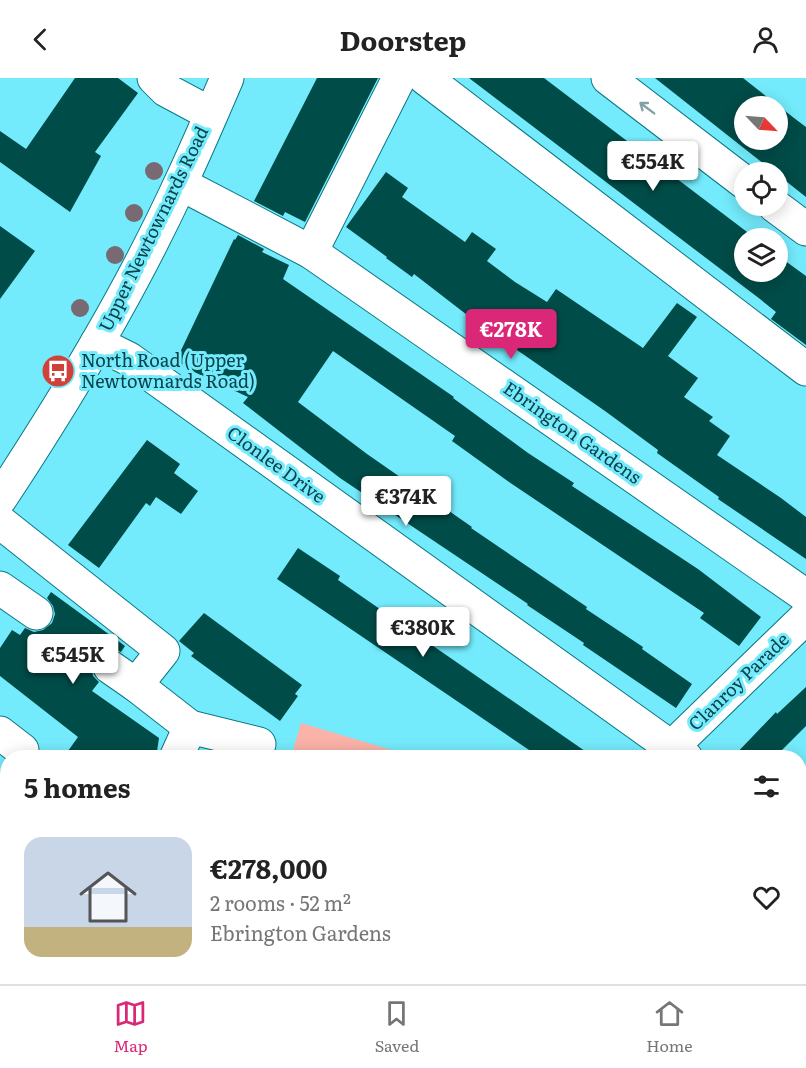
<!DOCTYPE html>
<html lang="en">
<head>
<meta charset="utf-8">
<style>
	body { margin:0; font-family:Literata,serif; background:#f6f6f6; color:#222; height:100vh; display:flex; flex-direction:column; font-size:22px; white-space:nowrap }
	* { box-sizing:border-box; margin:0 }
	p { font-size:20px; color:#767676 }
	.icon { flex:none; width:33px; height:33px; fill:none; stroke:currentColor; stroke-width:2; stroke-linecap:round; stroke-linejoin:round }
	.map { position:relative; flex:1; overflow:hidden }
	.side { position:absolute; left:0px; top:672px; width:807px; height:234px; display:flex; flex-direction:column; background:#fff; border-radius:24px 24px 0 0; box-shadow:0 3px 15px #0003 }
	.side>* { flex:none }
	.needle { width:39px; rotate:115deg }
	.controls { position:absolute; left:734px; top:18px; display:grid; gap:12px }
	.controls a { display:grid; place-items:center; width:54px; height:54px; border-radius:50%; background:#fff; box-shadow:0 3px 15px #0003; font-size:30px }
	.price { position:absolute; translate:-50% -51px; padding:0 14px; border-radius:6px; background:#fff; color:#222; font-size:20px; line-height:39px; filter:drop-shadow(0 2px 3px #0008) }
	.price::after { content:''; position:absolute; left:50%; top:36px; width:18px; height:14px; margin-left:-9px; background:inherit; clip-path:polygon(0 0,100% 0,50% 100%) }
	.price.on { background:#db2777; color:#fff }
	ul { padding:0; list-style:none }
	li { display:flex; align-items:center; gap:18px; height:150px; padding:0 24px }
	li span { display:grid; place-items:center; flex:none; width:168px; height:120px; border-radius:18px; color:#555 }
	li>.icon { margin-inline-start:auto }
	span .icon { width:72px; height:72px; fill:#fffc; stroke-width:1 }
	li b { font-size:26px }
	h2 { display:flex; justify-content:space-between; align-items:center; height:72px; padding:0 24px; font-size:26px }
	header { display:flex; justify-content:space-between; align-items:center; height:78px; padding:0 24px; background:#fff; font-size:27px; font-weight:700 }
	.dock { display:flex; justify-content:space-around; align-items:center; height:84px; border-top:2px solid #e0e0e0; background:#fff; font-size:16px; color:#767676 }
	.dock a { display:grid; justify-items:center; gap:3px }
	.dock .on { color:#db2777 }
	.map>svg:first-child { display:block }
	.green { fill:#fbb2a8 }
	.building { fill:#004c48; fill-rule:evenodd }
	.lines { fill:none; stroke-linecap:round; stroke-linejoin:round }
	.minor-casing { stroke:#0c7885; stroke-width:35 }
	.major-casing { stroke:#0c7885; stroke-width:35 }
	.minor { stroke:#fff; stroke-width:33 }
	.major { stroke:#fff; stroke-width:33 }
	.tree { fill:#776a73 }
	.oneway { stroke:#85a0a4 }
	.labels { text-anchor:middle; stroke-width:6; stroke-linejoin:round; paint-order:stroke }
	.street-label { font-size:18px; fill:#0b4249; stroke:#74ebfc }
	.poi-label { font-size:18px; fill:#0b4249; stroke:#74ebfc; text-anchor:start }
</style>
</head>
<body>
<header><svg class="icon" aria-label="back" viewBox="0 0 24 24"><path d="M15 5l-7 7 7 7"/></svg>Doorstep<svg class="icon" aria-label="person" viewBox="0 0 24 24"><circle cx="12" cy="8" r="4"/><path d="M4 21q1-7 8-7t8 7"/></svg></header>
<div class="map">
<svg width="806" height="906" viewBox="0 0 806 906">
	<rect width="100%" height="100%" fill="#74ebfc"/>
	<polygon class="green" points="301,645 395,673 394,679 291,679"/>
	<g class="building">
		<polygon points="75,0 118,0 138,15 95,74 101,78 70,134 0,84 0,53 26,71"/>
		<polygon points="317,0 378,0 305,144 285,134 283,138 254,123"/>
		<polygon points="469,0 544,0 755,160 744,160 744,194 777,194 777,177 806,198 806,267 771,241 776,234 760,221"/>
		<path d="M655,0H743L794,40L806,49V119ZM744,28H777V62H744Z"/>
		<polygon points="386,94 408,110 402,119 465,164 472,154 496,171 487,183 515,204 547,224 556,211 643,270 677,225 697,239 668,278 698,300 684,319 713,339 709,343 730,358 717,377 781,420 806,439 806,481 718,421 719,419 657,375 658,372 605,333 471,240 414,196 412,199 386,180 387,179 346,149"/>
		<polygon points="0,148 35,173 0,221"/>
		<polygon points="238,157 264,171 262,174 289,187 283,201 454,319 453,320 528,375 574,405 572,408 698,491 761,539 739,568 700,540 704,535 509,404 452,363 455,358 333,273 298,324 367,376 472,449 471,450 587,529 586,531 643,569 642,571 692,606 676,630 583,567 584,565 527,527 528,526 340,400 243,325 248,319 175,285 234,161 235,162"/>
		<polygon points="147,362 180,386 174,395 198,413 181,436 156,419 150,428 146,425 99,490 68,467"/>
		<polygon points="298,470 340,498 338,502 595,680 541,680 277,501"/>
		<polygon points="51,514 125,568 121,574 111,570 101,572 95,578 91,588 93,598 99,604 92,613 159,660 156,680 63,680 78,659 0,598 0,570 12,552 20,557 25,550 34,554 43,552 52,545 55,536 53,528 47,520"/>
		<polygon points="204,535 302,607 295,616 298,618 280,643 191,578 194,575 179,563"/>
		<polygon points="806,609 806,648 774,680 732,680 776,634 777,636"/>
	</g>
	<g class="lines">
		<defs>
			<g id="minor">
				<polyline points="154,0 166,12 211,36"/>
				<polyline points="425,0 806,291"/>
				<polyline points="608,0 744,104"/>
				<polyline points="181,106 311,174 806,518"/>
				<polyline points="775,128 806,151"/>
				<polyline points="311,174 399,0"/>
				<polyline points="97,265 129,281 686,680"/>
				<polyline points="0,444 163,573 136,607 190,649"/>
				<polyline points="0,510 36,535"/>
				<polyline points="110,589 136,607"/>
				<polyline points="0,655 22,672"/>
				<polyline points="672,669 806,539"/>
				<polyline points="176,680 190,649 259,666"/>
				<polyline points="800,798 806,806"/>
			</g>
			<path id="major" d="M0,421C67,319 130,215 181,104C197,70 212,35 227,0"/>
		</defs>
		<use href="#minor" class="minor-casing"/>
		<use href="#major" class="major-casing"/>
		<use href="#minor" class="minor"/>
		<use href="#major" class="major"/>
	</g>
	<g class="tree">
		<circle cx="154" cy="93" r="9"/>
		<circle cx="134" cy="135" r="9"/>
		<circle cx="115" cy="177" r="9"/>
		<circle cx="80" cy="230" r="9"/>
	</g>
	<defs><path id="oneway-shaft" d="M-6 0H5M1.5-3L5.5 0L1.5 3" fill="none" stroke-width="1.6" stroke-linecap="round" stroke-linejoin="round" transform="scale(1.5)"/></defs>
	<use class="oneway" href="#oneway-shaft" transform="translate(647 30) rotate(-143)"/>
	<defs>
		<symbol id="bus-disc" viewBox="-11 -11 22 22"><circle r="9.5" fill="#d04239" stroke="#74ebfc"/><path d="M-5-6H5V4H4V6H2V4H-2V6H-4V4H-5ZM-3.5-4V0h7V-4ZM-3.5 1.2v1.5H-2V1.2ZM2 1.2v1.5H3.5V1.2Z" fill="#fff"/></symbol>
	</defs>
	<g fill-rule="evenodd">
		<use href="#bus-disc" x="39" y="274" width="38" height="38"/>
	</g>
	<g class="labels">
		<g class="street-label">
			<text transform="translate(154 151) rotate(-64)" y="6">Upper Newtownards Road</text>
			<text transform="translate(572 355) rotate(35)" y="6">Ebrington Gardens</text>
			<text transform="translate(276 387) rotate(36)" y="6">Clonlee Drive</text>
			<text transform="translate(739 604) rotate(-44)" y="6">Clanroy Parade</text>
		</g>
		<g class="poi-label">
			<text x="81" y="289">North Road (Upper<tspan x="81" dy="21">Newtownards Road)</tspan></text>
		</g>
	</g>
</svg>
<div class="controls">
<a><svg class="needle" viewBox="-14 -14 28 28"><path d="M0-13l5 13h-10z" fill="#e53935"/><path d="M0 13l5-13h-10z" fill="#767676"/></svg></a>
<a><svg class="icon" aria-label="locate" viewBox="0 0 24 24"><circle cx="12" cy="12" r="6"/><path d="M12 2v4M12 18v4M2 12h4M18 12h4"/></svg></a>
<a><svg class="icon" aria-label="layers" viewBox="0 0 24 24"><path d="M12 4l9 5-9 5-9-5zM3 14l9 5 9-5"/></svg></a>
</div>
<b class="price" style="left:653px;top:114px">€554K</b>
<b class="price on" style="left:511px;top:282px">€278K</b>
<b class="price" style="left:406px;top:449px">€374K</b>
<b class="price" style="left:423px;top:580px">€380K</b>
<b class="price" style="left:73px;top:607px">€545K</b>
<section class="side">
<h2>5 homes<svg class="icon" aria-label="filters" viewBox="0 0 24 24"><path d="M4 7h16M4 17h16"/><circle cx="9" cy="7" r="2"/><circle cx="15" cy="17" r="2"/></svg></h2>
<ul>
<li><span style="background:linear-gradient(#c9d6e8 75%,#c2b280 0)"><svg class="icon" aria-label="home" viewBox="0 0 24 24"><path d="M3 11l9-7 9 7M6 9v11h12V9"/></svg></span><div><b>€278,000</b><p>2 rooms · 52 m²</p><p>Ebrington Gardens</p></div><svg class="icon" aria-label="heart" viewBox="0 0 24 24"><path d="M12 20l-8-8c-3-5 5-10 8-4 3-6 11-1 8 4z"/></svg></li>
</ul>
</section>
</div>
<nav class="dock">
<a class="on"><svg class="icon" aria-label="map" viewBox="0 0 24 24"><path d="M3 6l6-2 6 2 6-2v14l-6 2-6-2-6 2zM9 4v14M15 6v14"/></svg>Map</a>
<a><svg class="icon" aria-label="saved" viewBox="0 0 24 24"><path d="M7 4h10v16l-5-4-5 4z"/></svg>Saved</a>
<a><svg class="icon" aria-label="home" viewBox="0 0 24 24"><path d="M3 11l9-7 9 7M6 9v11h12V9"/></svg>Home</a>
</nav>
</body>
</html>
